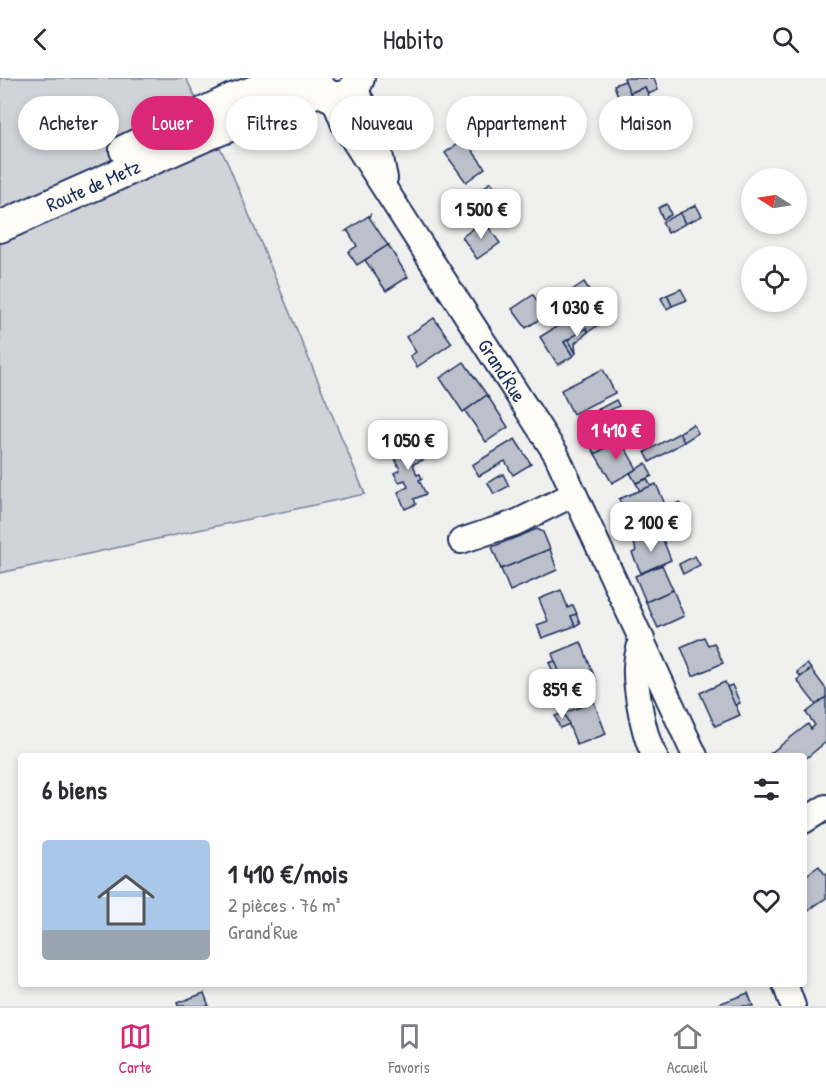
<!DOCTYPE html>
<html lang="fr">
<head>
<meta charset="utf-8">
<style>
	body { margin:0; font-family:"Patrick Hand",sans-serif; background:#f2f2f3; color:#2b2b33; height:100vh; display:flex; flex-direction:column; font-size:22px; white-space:nowrap }
	* { box-sizing:border-box; margin:0 }
	p { font-size:20px; color:#7c7c81 }
	.icon { flex:none; width:33px; height:33px; fill:none; stroke:currentColor; stroke-width:2; stroke-linecap:round; stroke-linejoin:round }
	.map { position:relative; flex:1; overflow:hidden }
	.sheet { position:absolute; left:18px; top:675px; width:789px; height:234px; display:flex; flex-direction:column; background:#fff; border-radius:6px; box-shadow:0 3px 9px #0003 }
	.sheet>* { flex:none }
	.top-card { position:absolute; left:18px; top:18px; width:790px; height:54px; display:flex; gap:12px }
	.needle { width:39px; rotate:282deg }
	.buttons { position:absolute; left:741px; top:90px; display:grid; gap:12px }
	.buttons a { display:grid; place-items:center; width:66px; height:66px; border-radius:50%; background:#fff; box-shadow:0 3px 9px #0003; font-size:30px }
	.price { position:absolute; translate:-50% -51px; padding:0 14px; border-radius:12px; background:#fff; color:#222; font-size:20px; line-height:39px; filter:drop-shadow(0 2px 3px #0008) }
	.price::after { content:''; position:absolute; left:50%; top:36px; width:18px; height:14px; margin-left:-9px; background:inherit; clip-path:polygon(0 0,100% 0,50% 100%) }
	.price.active { background:#db2777; color:#fff }
	ul { padding:0; list-style:none }
	li { display:flex; align-items:center; gap:18px; height:150px; padding:0 24px }
	li span { display:grid; place-items:center; flex:none; width:168px; height:120px; border-radius:6px; color:#555 }
	li>.icon { margin-inline-start:auto }
	span .icon { width:72px; height:72px; fill:#fffc; stroke-width:1 }
	li b { font-size:26px }
	h2 { display:flex; justify-content:space-between; align-items:center; height:72px; padding:0 24px; font-size:26px }
	.chip { padding:0 21px; border-radius:27px; background:#fff; box-shadow:0 3px 9px #0003; font-size:21px; line-height:54px }
	.chip.active { background:#db2777; color:#fff }
	header { display:flex; justify-content:space-between; align-items:center; height:78px; padding:0 24px; background:#fff; font-size:27px; font-weight:600 }
	.dock { display:flex; justify-content:space-around; align-items:center; height:84px; border-top:2px solid #e1e1e2; background:#fff; font-size:16px; color:#7c7c81 }
	.dock a { display:grid; justify-items:center; gap:3px }
	.dock .active { color:#db2777 }
	.map>svg:first-child { display:block }
	.green { fill:#d0d3d8; stroke:#76819b; stroke-width:1.5 }
	.building { fill:#bbc0ca; stroke:#1b2f5e; stroke-width:1.5 }
	.lines { fill:none; stroke-linecap:round; stroke-linejoin:round }
	.minor-casing { stroke:#1b2f5e; stroke-width:28 }
	.major-casing { stroke:#1b2f5e; stroke-width:34 }
	.minor { stroke:#fdfcf7; stroke-width:24 }
	.major { stroke:#fdfcf7; stroke-width:30 }
	.labels { text-anchor:middle; stroke-width:4.5; stroke-linejoin:round; paint-order:stroke }
	.street-label { font-size:20px; fill:#1b2f5e; stroke:#fdfcf7 }
</style>
</head>
<body>
<header><svg class="icon" aria-label="back" viewBox="0 0 24 24"><path d="M15 5l-7 7 7 7"/></svg>Habito<svg class="icon" aria-label="search" viewBox="0 0 24 24"><circle cx="10" cy="10" r="6"/><path d="M15 15l6 6"/></svg></header>
<div class="map">
<svg width="826" height="928" viewBox="0 0 826 928">
	<rect width="100%" height="100%" fill="#f0f0ee"/>
	<filter id="ink" filterUnits="userSpaceOnUse"><feTurbulence type="fractalNoise" baseFrequency=".0167" numOctaves="2"/><feDisplacementMap in="SourceGraphic" scale="12" xChannelSelector="R" yChannelSelector="G"/><feConvolveMatrix kernelMatrix="1 2 1 2 8 2 1 2 1" color-interpolation-filters="sRGB"/></filter>
	<g filter="url(#ink)">
		<polygon class="green" points="0,0 186,0 228,86 365,416 0,495"/>
		<g class="building">
			<polygon points="624,0 654,0 658,12 648,16 645,9 629,15"/>
			<polygon points="625,3 632,19 620,24 614,7"/>
			<polygon points="645,9 649,19 622,28 620,24 632,19 630,15"/>
			<polygon points="464,61 485,90 466,104 445,75"/>
			<polygon points="490,104 497,111 479,130 472,123"/>
			<polygon points="511,111 518,117 498,133 492,126"/>
			<polygon points="667,126 671,137 663,141 658,130"/>
			<polygon points="696,127 702,138 685,146 680,135"/>
			<polygon points="680,135 685,146 668,155 662,144"/>
			<polygon points="370,137 369,139 387,166 389,167 357,187 348,174 357,168 348,153 346,153"/>
			<polygon points="484,143 500,165 477,181 462,159"/>
			<polygon points="388,167 408,199 386,213 365,182"/>
			<polygon points="584,204 590,213 573,224 568,215"/>
			<polygon points="681,211 687,222 672,228 667,217"/>
			<polygon points="533,217 544,233 548,230 551,234 526,250 512,231"/>
			<polygon points="667,217 672,228 667,231 661,220"/>
			<polygon points="589,228 600,246 588,254 586,250 564,264 573,278 558,287 540,259"/>
			<polygon points="434,240 452,265 417,289 410,278 416,274 406,259"/>
			<polygon points="586,250 588,254 575,265 576,275 568,262"/>
			<polygon points="568,262 576,275 573,278 564,264"/>
			<polygon points="464,284 487,317 463,334 440,300"/>
			<polygon points="603,291 615,315 573,336 561,312"/>
			<polygon points="487,317 508,349 486,364 465,333"/>
			<polygon points="616,322 619,328 602,336 599,331"/>
			<polygon points="599,331 608,348 586,361 576,342"/>
			<polygon points="622,346 629,357 618,363 612,352"/>
			<polygon points="693,346 698,355 684,364 679,355"/>
			<polygon points="609,348 618,363 595,376 586,361"/>
			<polygon points="679,355 684,364 650,384 645,374"/>
			<polygon points="412,359 423,382 413,386 417,397 420,396 422,401 419,402 426,416 414,421 416,426 405,431 398,414 408,409 405,402 399,404 394,395 400,392 390,369"/>
			<polygon points="515,361 531,386 513,397 505,383 479,398 472,387"/>
			<polygon points="620,361 637,391 612,405 595,376"/>
			<polygon points="646,385 652,398 636,405 630,395"/>
			<polygon points="503,396 509,408 494,416 488,405"/>
			<polygon points="647,401 651,408 640,413 636,405"/>
			<polygon points="656,406 669,435 632,451 619,421"/>
			<polygon points="680,424 683,431 676,433 673,427"/>
			<polygon points="661,439 666,452 639,463 633,450"/>
			<polygon points="537,451 543,454 550,471 501,491 492,469"/>
			<polygon points="660,454 671,482 641,495 632,475 636,473 634,465"/>
			<polygon points="550,471 557,492 510,513 501,491"/>
			<polygon points="695,478 700,487 683,496 679,486"/>
			<polygon points="662,487 673,512 646,524 635,498"/>
			<polygon points="561,512 568,530 573,527 577,536 571,538 575,548 542,560 537,547 548,543 539,521"/>
			<polygon points="673,512 684,538 658,550 646,524"/>
			<polygon points="576,536 580,545 575,548 571,538"/>
			<polygon points="704,559 708,567 714,565 723,585 693,598 681,569"/>
			<polygon points="581,564 596,603 567,615 552,576"/>
			<polygon points="555,583 559,593 554,595 549,585"/>
			<polygon points="807,586 811,591 801,599 797,594"/>
			<polygon points="811,591 826,611 826,619 816,627 797,602"/>
			<polygon points="725,604 740,637 715,648 700,615"/>
			<polygon points="732,607 740,625 735,627 727,609"/>
			<polygon points="826,619 826,664 804,682 804,678 767,678 808,646 811,651 815,647 806,635"/>
			<polygon points="594,624 606,656 577,667 564,635"/>
			<polygon points="564,635 569,646 560,650 555,638"/>
			<polygon points="819,788 826,798 826,820 804,835 804,799"/>
			<polygon points="204,915 209,928 178,928 177,925"/>
			<polygon points="748,915 753,928 716,928 716,927"/>
		</g>
		<g class="lines">
			<defs>
				<g id="minor">
					<path d="M353,14C375,31 379,74 385,100"/>
					<path id="s1" d="M333,19L345,49L556,376L695,678"/>
					<polyline points="461,463 515,445 574,416"/>
					<path d="M642,561C639,570 636,580 636,589C635,610 644,661 655,678"/>
					<polyline points="804,743 826,729"/>
					<polyline points="785,906 793,928"/>
				</g>
				<g id="major">
					<path d="M316,0C320,19 338,24 353,14L359,0"/>
					<polyline points="125,72 232,21 293,0"/>
					<path id="s2" d="M0,149L207,57L321,12"/>
				</g>
			</defs>
			<use href="#minor" class="minor-casing"/>
			<use href="#major" class="major-casing"/>
			<use href="#minor" class="minor"/>
			<use href="#major" class="major"/>
		</g>
	</g>
	<g class="labels">
		<g class="street-label">
			<text dy="7" stroke="none"><textPath href="#s2" startOffset="102">Route de Metz</textPath></text>
			<text dy="7" stroke="none"><textPath href="#s1" startOffset="322">Grand'Rue</textPath></text>
		</g>
	</g>
</svg>
<div class="buttons">
<a><svg class="needle" viewBox="-14 -14 28 28"><path d="M0-13l5 13h-10z" fill="#e53935"/><path d="M0 13l5-13h-10z" fill="#7c7c81"/></svg></a>
<a><svg class="icon" aria-label="locate" viewBox="0 0 24 24"><circle cx="12" cy="12" r="6"/><path d="M12 2v4M12 18v4M2 12h4M18 12h4"/></svg></a>
</div>
<b class="price" style="left:481px;top:162px">1 500 €</b>
<b class="price" style="left:577px;top:260px">1 030 €</b>
<b class="price active" style="left:616px;top:383px">1 410 €</b>
<b class="price" style="left:408px;top:393px">1 050 €</b>
<b class="price" style="left:651px;top:475px">2 100 €</b>
<b class="price" style="left:562px;top:642px">859 €</b>
<div class="top-card">
<a class="chip">Acheter</a>
<a class="chip active">Louer</a>
<a class="chip">Filtres</a>
<a class="chip">Nouveau</a>
<a class="chip">Appartement</a>
<a class="chip">Maison</a>
</div>
<section class="sheet">
<h2>6 biens<svg class="icon" aria-label="filters" viewBox="0 0 24 24"><path d="M4 7h16M4 17h16"/><circle cx="9" cy="7" r="2"/><circle cx="15" cy="17" r="2"/></svg></h2>
<ul>
<li><span style="background:linear-gradient(#a9c7e8 75%,#9aa5b1 0)"><svg class="icon" aria-label="home" viewBox="0 0 24 24"><path d="M3 11l9-7 9 7M6 9v11h12V9"/></svg></span><div><b>1 410 €/mois</b><p>2 pièces · 76 m²</p><p>Grand'Rue</p></div><svg class="icon" aria-label="heart" viewBox="0 0 24 24"><path d="M12 20l-8-8c-3-5 5-10 8-4 3-6 11-1 8 4z"/></svg></li>
</ul>
</section>
</div>
<nav class="dock">
<a class="active"><svg class="icon" aria-label="map" viewBox="0 0 24 24"><path d="M3 6l6-2 6 2 6-2v14l-6 2-6-2-6 2zM9 4v14M15 6v14"/></svg>Carte</a>
<a><svg class="icon" aria-label="saved" viewBox="0 0 24 24"><path d="M7 4h10v16l-5-4-5 4z"/></svg>Favoris</a>
<a><svg class="icon" aria-label="home" viewBox="0 0 24 24"><path d="M3 11l9-7 9 7M6 9v11h12V9"/></svg>Accueil</a>
</nav>
</body>
</html>
